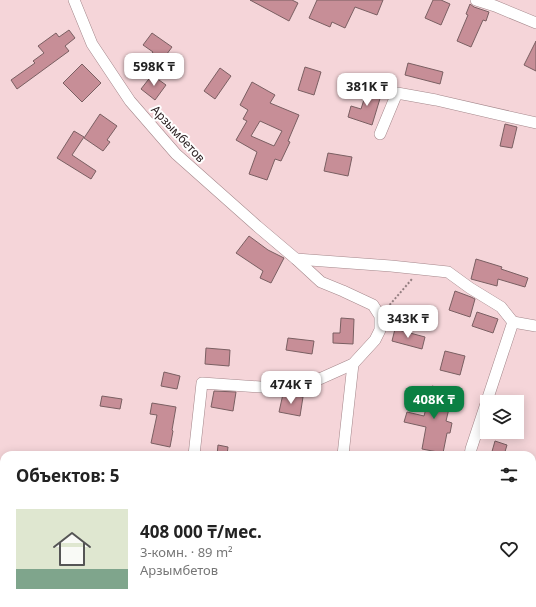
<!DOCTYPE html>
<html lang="ru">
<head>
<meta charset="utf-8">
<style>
	body { margin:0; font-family:"Noto Sans",sans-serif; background:#f6f6f6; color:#222; height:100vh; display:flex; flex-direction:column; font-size:15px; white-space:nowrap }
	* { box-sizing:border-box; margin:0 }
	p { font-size:13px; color:#767676 }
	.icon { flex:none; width:22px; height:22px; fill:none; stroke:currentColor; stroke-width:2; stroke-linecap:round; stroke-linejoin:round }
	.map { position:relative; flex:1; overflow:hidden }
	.drawer { position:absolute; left:0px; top:451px; width:536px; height:156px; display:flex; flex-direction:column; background:#fff; border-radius:12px 12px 0 0; box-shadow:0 2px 10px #0003 }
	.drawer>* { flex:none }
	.controls { position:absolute; left:480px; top:395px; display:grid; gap:8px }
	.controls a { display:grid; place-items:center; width:44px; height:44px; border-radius:0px; background:#fff; box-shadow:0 2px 10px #0003; font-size:20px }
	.price { position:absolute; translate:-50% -34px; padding:0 9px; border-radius:8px; background:#fff; color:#222; font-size:13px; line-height:26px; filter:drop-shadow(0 1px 2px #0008) }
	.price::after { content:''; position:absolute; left:50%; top:24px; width:12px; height:9px; margin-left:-6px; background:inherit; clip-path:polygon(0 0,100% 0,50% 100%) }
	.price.on { background:#0b8043; color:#fff }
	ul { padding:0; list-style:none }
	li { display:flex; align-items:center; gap:12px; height:100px; padding:0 16px }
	li span { display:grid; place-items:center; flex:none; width:112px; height:80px; border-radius:0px; color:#555 }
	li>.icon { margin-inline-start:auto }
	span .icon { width:48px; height:48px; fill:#fffc; stroke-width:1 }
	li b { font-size:17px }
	h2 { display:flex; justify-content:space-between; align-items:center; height:48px; padding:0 16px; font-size:17px }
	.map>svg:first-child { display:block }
	.building { fill:#c78e97; stroke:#7a5f62; fill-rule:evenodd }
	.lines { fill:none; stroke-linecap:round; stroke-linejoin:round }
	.minor-casing { stroke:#a4878b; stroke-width:12 }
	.path { stroke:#937e80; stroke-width:2; stroke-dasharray:2 2; stroke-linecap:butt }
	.minor { stroke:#fff; stroke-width:11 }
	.labels { text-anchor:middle; stroke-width:4; stroke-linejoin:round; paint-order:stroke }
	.street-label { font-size:12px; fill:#2a1f20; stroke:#fff }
</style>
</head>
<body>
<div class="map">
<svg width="536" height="607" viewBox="0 0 536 607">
	<rect width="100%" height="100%" fill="#f5d5d9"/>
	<g class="building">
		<polygon points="250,0 292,0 298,3 289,21"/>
		<polygon points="317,0 383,0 377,15 355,7 345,28 332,22 330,27 309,18"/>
		<polygon points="433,0 441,0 450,4 441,25 425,18"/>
		<polygon points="470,4 474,7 489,12 486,21 483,20 471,47 457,41 468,15 466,14"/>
		<polygon points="69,30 75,38 65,46 69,51 17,89 11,80 35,63 33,61 44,53 38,46 56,33 59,37"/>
		<polygon points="152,33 172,47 153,73 143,65 153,52 143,45"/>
		<polygon points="536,41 536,71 524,65"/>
		<polygon points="408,63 443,72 440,84 405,75"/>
		<polygon points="82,64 101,83 82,102 63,83"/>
		<polygon points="305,67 321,72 314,95 298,90"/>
		<polygon points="220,68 231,76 215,99 204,91"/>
		<polygon points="152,75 166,85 155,100 141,89"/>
		<path d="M252,82L275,95L270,103L299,115L288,141L290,142L281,161L275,159L267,180L249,174L257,152L236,140L247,121L243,119L248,110L240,105ZM260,121L282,131L274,146L251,136Z"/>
		<polygon points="368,87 382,92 372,125 348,117 351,106 361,109"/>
		<polygon points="100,114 117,126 107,140 110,142 103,151 84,138"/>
		<polygon points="505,124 517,127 512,148 500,146"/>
		<polygon points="74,131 84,137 72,155 96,171 91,179 57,158"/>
		<polygon points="328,153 352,157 348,176 324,171"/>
		<polygon points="249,236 268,250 284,258 271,283 260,278 263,271 236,253"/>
		<polygon points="476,259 502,267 501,269 528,278 525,287 498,279 497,286 471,279"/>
		<polygon points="455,291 471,297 475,299 470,317 449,310"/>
		<polygon points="477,312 498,319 493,333 472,326"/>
		<polygon points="341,318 354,319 353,344 333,343 333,333 340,333"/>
		<polygon points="395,329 425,337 422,349 392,341"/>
		<polygon points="288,338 314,341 312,354 286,350"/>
		<polygon points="206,348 230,350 229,366 205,364"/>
		<polygon points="445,351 465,356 460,375 440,370"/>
		<polygon points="164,372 180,376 177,389 161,386"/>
		<polygon points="432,386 453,392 446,421 452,423 450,433 447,433 443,453 422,449 426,427 404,422 407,412 424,416"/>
		<polygon points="214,391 236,392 233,411 211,407"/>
		<polygon points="283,394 303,397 300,416 279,412"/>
		<polygon points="102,396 122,399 120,409 100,406"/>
		<polygon points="152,403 176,407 172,430 173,431 170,447 151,443 157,415 150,414"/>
		<polygon points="495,441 507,445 504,455 491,455"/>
		<polygon points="218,445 228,447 227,455 217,455"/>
	</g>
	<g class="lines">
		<defs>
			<g id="minor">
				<polyline points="74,0 92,44 130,101 176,154 257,226 296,259 321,282 343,291 373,305 380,316 380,330 375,340 353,364 306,385 275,388 202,383 194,455"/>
				<polyline points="476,0 495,6 536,23"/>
				<polyline points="380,134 397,93 436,100 536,123"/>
				<polyline points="296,259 391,266 448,272 470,288 501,307 513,322 536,326"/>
				<polyline points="343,455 353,364"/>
				<polyline points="470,455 471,449 513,322"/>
				<polyline points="147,607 153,603"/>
				<polyline points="325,607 325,603"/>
				<polyline points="446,607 446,603"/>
			</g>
		</defs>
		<use href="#minor" class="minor-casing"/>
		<polyline class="path" points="387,308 412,279"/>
		<use href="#minor" class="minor"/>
	</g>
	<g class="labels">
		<g class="street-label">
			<text transform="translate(178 134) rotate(47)" y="4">Арзымбетов</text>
		</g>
	</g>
</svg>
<div class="controls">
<a><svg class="icon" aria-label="layers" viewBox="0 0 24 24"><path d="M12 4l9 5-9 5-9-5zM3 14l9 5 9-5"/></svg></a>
</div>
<b class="price" style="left:154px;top:87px">598K ₸</b>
<b class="price" style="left:367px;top:107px">381K ₸</b>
<b class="price" style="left:408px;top:339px">343K ₸</b>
<b class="price" style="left:291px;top:405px">474K ₸</b>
<b class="price on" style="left:434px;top:420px">408K ₸</b>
<section class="drawer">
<h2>Объектов: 5<svg class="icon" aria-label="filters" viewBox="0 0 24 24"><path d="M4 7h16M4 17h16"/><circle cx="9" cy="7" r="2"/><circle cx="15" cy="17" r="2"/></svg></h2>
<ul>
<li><span style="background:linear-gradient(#dfe7d0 75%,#7fa58c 0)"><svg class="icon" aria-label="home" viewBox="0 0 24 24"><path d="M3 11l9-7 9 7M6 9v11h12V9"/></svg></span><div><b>408 000 ₸/мес.</b><p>3-комн. · 89 m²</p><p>Арзымбетов</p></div><svg class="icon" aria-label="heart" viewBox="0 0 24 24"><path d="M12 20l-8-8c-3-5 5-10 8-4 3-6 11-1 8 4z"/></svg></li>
</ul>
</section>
</div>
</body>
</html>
